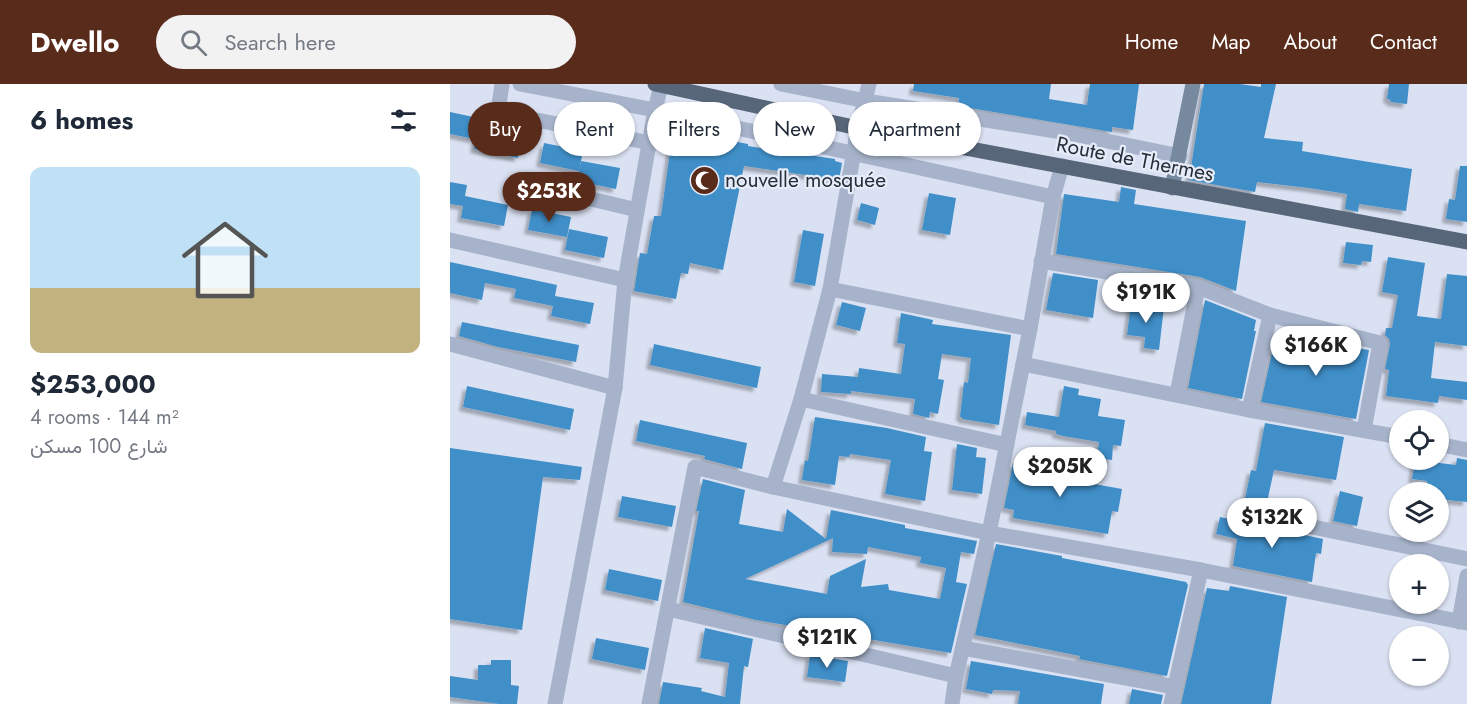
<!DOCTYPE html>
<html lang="en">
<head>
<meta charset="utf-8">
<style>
	body { margin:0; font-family:Jost,Vazirmatn,sans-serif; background:#f2f2f3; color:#1f2937; height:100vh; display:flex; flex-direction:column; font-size:22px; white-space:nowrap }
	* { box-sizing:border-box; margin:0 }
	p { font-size:20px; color:#747a83 }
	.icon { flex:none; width:33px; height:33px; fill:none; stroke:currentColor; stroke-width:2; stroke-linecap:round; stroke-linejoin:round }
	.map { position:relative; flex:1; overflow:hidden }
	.details { display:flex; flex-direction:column; background:#fff; width:450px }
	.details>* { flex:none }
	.top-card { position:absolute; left:18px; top:18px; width:570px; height:54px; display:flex; gap:12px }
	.fabs { position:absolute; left:939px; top:326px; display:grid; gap:12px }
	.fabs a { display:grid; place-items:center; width:60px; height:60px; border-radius:50%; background:#fff; box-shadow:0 2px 4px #0004; font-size:30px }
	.price { position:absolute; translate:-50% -51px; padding:0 14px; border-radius:21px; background:#fff; color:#222; font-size:20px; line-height:39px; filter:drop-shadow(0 2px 3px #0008) }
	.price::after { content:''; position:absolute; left:50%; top:36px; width:18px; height:14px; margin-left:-9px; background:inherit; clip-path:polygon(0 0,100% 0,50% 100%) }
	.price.active { background:#592b1b; color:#fff }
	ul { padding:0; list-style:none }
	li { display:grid; align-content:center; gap:12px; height:318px; padding:0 30px }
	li+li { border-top:2px solid #e0e1e3 }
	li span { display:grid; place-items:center; height:186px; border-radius:12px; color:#555 }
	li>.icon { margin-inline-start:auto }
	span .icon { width:108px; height:108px; fill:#fffc; stroke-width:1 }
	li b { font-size:26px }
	h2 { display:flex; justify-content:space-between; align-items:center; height:72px; padding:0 30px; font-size:26px }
	.tag { padding:0 21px; border-radius:27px; background:#fff; box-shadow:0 2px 4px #0004; font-size:21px; line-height:54px }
	.tag.active { background:#592b1b; color:#fff }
	header { display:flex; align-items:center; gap:36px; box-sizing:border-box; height:84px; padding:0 30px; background:#592b1b; color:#fff }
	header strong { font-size:28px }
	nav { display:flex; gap:33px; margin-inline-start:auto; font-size:21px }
	.search { width:420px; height:54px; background:#f2f2f3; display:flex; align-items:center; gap:15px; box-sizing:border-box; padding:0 21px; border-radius:33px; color:#747a83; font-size:22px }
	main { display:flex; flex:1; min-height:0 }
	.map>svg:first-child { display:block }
	.building { fill:#418fc9; fill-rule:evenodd; filter:url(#shadow) }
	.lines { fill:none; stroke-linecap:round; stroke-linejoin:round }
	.street { stroke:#a6b3ca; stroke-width:15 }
	.secondary { stroke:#77899e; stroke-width:15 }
	.primary { stroke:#576779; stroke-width:15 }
	.labels { text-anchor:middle; stroke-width:4.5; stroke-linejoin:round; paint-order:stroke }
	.street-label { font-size:21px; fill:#272f36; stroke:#e6ecfa }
	.poi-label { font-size:21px; fill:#272f36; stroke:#e6ecfa; text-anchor:start }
</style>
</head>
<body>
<header>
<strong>Dwello</strong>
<div class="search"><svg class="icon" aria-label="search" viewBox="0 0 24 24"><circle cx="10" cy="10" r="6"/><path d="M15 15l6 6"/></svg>Search here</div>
<nav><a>Home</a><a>Map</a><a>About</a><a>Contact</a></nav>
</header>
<main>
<section class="details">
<h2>6 homes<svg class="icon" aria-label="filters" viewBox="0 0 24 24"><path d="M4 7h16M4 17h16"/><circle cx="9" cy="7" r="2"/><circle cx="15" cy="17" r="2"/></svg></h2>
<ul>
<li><span style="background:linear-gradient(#bfe0f5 65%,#c2b280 0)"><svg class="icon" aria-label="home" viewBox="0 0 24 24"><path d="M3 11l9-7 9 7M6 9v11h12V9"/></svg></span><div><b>$253,000</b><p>4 rooms · 144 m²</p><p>شارع 100 مسكن</p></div></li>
</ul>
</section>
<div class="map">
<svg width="1017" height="620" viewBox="0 0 1017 620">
	<defs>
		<filter id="shadow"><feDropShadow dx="-4" dy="4" stdDeviation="1.5" flood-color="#0004"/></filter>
	</defs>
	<rect width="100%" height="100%" fill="#dae1f2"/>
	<g class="building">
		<polygon points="464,0 601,0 599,15 637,21 640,0 689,0 683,46 662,43 662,48 508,22 509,14 463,7"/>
		<polygon points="754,0 790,0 811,3 811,0 826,0 814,54 853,58 852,67 962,85 956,127 909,120 908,128 895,125 897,110 859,104 807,98 805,108 739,96"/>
		<polygon points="939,0 959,0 957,20 940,18 941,16 937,15"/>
		<polygon points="0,28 28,34 24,55 0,50"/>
		<polygon points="28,45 72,53 68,74 24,65"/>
		<polygon points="223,46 298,60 298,62 385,75 385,77 392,79 389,96 294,82 273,186 240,179 238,190 231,189 226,215 184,207 190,169 197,170 204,132 211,132"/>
		<polygon points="94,59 133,67 129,87 90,79"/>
		<polygon points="131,77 170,84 166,105 127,97"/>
		<polygon points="1010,82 1017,82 1017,138 996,135 999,115 1005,116"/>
		<polygon points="0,98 17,101 15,112 58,121 54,142 11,134 13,122 0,120"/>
		<polygon points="671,103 686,106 684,120 796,137 786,207 750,193 606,170 614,110 669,118"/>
		<polygon points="479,109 506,114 500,151 472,146"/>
		<polygon points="411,119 429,124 425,141 407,136"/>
		<polygon points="82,125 121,133 117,153 78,146"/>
		<polygon points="119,145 158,153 154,174 115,166"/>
		<polygon points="353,146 374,150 365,202 344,198"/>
		<polygon points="896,158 923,161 921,178 912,177 911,181 893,179"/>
		<polygon points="938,173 975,179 967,232 991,235 997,190 1017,192 1017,262 985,258 981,294 1017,298 1017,316 989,312 988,319 936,312 939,286 935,285 940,260 939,255 935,251 936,244 942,244 948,211 932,208"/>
		<polygon points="0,178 107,201 105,212 144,219 140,240 101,232 103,222 64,214 66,205 35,199 32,216 0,209"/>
		<polygon points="603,189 648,196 643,234 596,226"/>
		<polygon points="755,216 806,236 804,247 806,247 792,315 738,304"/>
		<polygon points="392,218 416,224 410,247 386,241"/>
		<polygon points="681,219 714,223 709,266 694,264 695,253 677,251"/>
		<polygon points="451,229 483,236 482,240 561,251 549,341 512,335 512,333 510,333 514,298 518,299 521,274 492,270 488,295 494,296 488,330 480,328 479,334 463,330 465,315 401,307 401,310 371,308 372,290 408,293 409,284 451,290 455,260 447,259"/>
		<polygon points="12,238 129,261 126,278 48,263 9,252"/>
		<polygon points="826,251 919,266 906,335 811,318"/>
		<polygon points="204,260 311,283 307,304 200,281"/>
		<polygon points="17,302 124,325 120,346 13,323"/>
		<polygon points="614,302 629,305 628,311 651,315 648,332 675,336 671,362 663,361 662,376 647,374 649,358 613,352 606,350 606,347 575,341 577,328 609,333"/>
		<polygon points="365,333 437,344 476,353 474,367 482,368 475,417 435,410 441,376 400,370 399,373 389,372 385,401 352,396 355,376 358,377"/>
		<polygon points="190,336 297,359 292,385 254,375 255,372 186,357"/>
		<polygon points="815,339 894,353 886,396 824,386 816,423 794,420 801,386 806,387"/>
		<polygon points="507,360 527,364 526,373 536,374 532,410 502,406"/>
		<polygon points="0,364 132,383 130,396 93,393 72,546 0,535"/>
		<polygon points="602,369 615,371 611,394 672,405 668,428 662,427 658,450 563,434 564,426 554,424 563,379 588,384 590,372 601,375"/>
		<polygon points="1007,374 1017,376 1017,418 988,415 988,408 976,408 977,397 962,395 965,376 1006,381"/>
		<path d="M253,395L295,406L289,440L333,448L337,425L376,455L381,426L455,441V444L527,457L524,470L511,468L506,498L517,500L501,569L306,536L233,518L249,427H246ZM383,454L382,468L417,470L418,463L471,473L470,479L496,484L490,515L439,506L438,500L411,503L416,475L380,492L377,510L295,495Z"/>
		<polygon points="890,407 913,413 907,442 883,437"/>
		<polygon points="172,412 226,422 222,443 168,433"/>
		<polygon points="770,433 873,455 871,470 866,469 862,498 783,482 787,455 766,450"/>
		<polygon points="546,460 612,472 612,474 736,498 738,501 717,592 629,575 630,572 525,551"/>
		<polygon points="159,485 212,496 208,517 155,506"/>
		<polygon points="780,502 837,513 821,620 731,620 757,504 779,507"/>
		<polygon points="255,544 303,555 298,583 294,582 290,620 209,620 213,598 252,604 251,607 275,613 279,579 250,574"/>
		<polygon points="146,554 199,564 195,586 142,575"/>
		<polygon points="360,571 398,577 395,598 357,593"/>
		<polygon points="41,576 61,576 61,601 69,602 67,620 49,620 0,613 0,592 28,596 28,581 41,581"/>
		<polygon points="521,577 654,600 651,620 568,620 570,607 543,606 542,610 516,605"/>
		<polygon points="682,605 713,611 711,620 679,620"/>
	</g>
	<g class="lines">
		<g class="street">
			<polyline points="52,0 48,28 200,59"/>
			<polyline points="70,0 205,26 603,113"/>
			<polyline points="331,0 416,17 618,49 730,72"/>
			<polyline points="79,100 187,126"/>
			<polyline points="0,156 175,196"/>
			<polyline points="591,177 748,203 820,231 799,326"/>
			<polyline points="380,205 580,245"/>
			<polyline points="820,231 930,259 914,346"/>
			<polyline points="0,260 165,304"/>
			<polyline points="573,280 799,326 950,353"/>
			<polyline points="727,310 748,203"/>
			<polyline points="351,315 557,361"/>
			<polyline points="988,360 1017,366"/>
			<polyline points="323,403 351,315 380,205 408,44 419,0"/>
			<polyline points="795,429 1017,475"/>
			<polyline points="218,525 506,592"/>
			<polyline points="1009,538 1017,492"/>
			<polyline points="513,564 725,603"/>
			<polyline points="105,620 165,304 175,196 205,26 211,1"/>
			<polyline points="199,620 245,383 323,403 539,449 751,486 1017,539"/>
			<polyline points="502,620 506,592 539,449 580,245 603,113 612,82"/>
			<polyline points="721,620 751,486"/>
		</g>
		<polyline class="secondary" points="722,104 743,0"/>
		<polyline class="primary" points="205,0 408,44 1017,158"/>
	</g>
	<defs>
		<symbol id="mosque-disc" viewBox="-11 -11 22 22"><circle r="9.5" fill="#592b1b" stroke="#e6ecfa"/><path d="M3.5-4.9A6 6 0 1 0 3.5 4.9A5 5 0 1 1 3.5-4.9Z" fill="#fff"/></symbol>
	</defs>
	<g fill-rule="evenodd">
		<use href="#mosque-disc" x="238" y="80" width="33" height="33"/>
	</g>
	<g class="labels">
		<g class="street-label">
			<text transform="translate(685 75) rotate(11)" y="7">Route de Thermes</text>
		</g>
		<g class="poi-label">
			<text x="275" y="103">nouvelle mosquée</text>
		</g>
	</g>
</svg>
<div class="fabs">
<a><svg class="icon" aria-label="locate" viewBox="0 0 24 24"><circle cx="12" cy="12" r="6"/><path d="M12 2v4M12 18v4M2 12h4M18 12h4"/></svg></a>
<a><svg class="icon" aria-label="layers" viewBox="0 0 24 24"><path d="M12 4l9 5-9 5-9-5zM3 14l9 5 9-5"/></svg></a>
<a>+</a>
<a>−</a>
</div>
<b class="price active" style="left:99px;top:139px">$253K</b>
<b class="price" style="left:696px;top:240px">$191K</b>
<b class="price" style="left:866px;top:293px">$166K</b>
<b class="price" style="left:610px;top:414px">$205K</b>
<b class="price" style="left:822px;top:465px">$132K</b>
<b class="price" style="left:377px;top:585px">$121K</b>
<div class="top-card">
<a class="tag active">Buy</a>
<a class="tag">Rent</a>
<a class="tag">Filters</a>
<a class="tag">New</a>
<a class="tag">Apartment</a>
</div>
</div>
</main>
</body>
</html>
